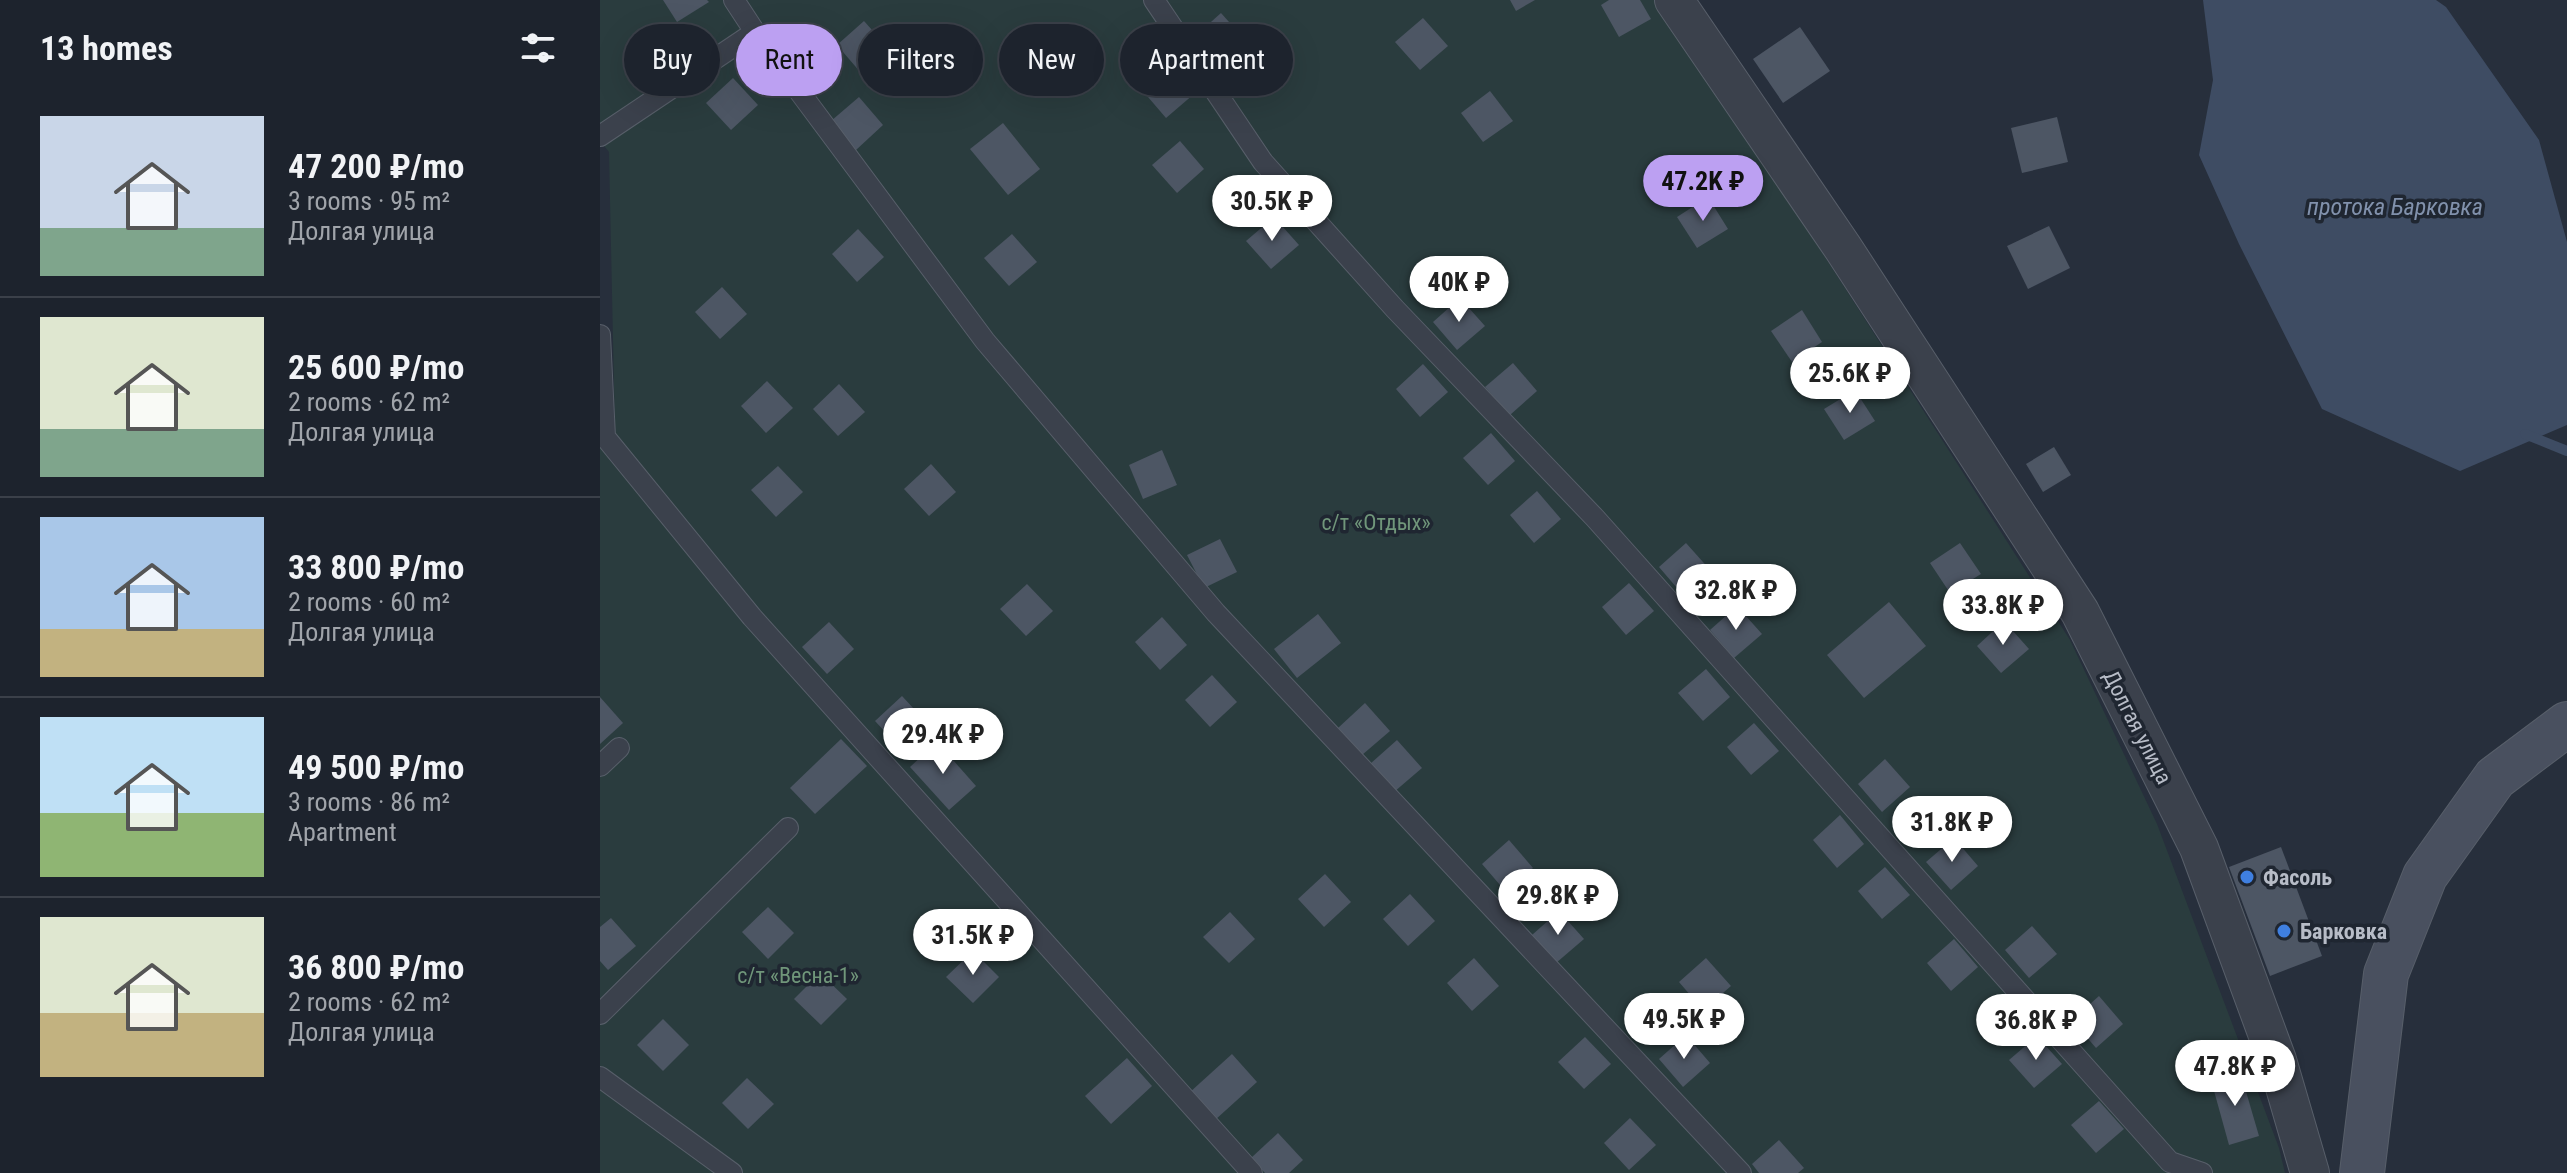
<!DOCTYPE html>
<html lang="en">
<head>
<meta charset="utf-8">
<style>
	body { margin:0; font-family:"Roboto Condensed",sans-serif; background:#252b35; color:#f1f3f6; height:100vh; display:flex; flex-direction:column; font-size:30px; white-space:nowrap }
	* { box-sizing:border-box; margin:0 }
	p { font-size:26px; color:#a0a4aa }
	.icon { flex:none; width:44px; height:44px; fill:none; stroke:currentColor; stroke-width:2; stroke-linecap:round; stroke-linejoin:round }
	.map { position:relative; flex:1; overflow:hidden }
	.side { display:flex; flex-direction:column; background:#1d232d; width:600px }
	.side>* { flex:none }
	.guide { position:absolute; left:24px; top:24px; width:760px; height:72px; display:flex; gap:16px }
	.price { position:absolute; translate:-50% -68px; padding:0 18px; border-radius:28px; background:#fff; color:#222; font-size:26px; line-height:52px; filter:drop-shadow(0 2px 4px #0008) }
	.price::after { content:''; position:absolute; left:50%; top:48px; width:24px; height:18px; margin-left:-12px; background:inherit; clip-path:polygon(0 0,100% 0,50% 100%) }
	.price.current { background:#bca0f2; color:#111 }
	ul { padding:0; list-style:none }
	li { display:flex; align-items:center; gap:24px; height:200px; padding:0 40px }
	li+li { border-top:2px solid #3b4049 }
	li span { display:grid; place-items:center; flex:none; width:224px; height:160px; border-radius:0px; color:#555 }
	li>.icon { margin-inline-start:auto }
	span .icon { width:96px; height:96px; fill:#fffc; stroke-width:1 }
	li b { font-size:34px }
	h2 { display:flex; justify-content:space-between; align-items:center; height:96px; padding:0 40px; font-size:34px }
	.pill { padding:0 28px; border-radius:36px; background:#1d232d; box-shadow:0 8px 32px #0002,0 0 0 2px #3b4049; font-size:28px; line-height:72px }
	.pill.current { background:#bca0f2; color:#111 }
	main { display:flex; flex:1; min-height:0 }
	.map>svg:first-child { display:block }
	.green { fill:#2a3c3e }
	.water { fill:#3e4c63 }
	.lines { fill:none; stroke-linecap:round; stroke-linejoin:round }
	.stream { stroke:#3e4c63; stroke-width:10 }
	.building { fill:#4d5664 }
	.lane-casing { stroke:#585f6a; stroke-width:22 }
	.street-casing { stroke:#585f6a; stroke-width:40 }
	.secondary-casing { stroke:#585f6a; stroke-width:46 }
	.lane { stroke:#3b414c; stroke-width:20 }
	.street { stroke:#3b414c; stroke-width:38 }
	.secondary { stroke:#49505f; stroke-width:44 }
	.shop-dot { fill:#3f7fe0; stroke:#1f2631; stroke-width:3 }
	.labels { text-anchor:middle; stroke-width:7; stroke-linejoin:round; paint-order:stroke }
	.park-label { font-size:22px; fill:#70967a; stroke:#1f2631 }
	.street-label { font-size:22px; fill:#b7bcc7; stroke:#1f2631 }
	.poi-label { font-size:22px; font-weight:bold; fill:#b7bcc7; stroke:#1f2631; text-anchor:start }
	.water-label { font-size:24px; font-style:italic; fill:#8191ac; stroke:#1f2631 }
</style>
</head>
<body>
<main>
<section class="side">
<h2>13 homes<svg class="icon" aria-label="filters" viewBox="0 0 24 24"><path d="M4 7h16M4 17h16"/><circle cx="9" cy="7" r="2"/><circle cx="15" cy="17" r="2"/></svg></h2>
<ul>
<li><span style="background:linear-gradient(#c9d6e8 70%,#7fa58c 0)"><svg class="icon" aria-label="home" viewBox="0 0 24 24"><path d="M3 11l9-7 9 7M6 9v11h12V9"/></svg></span><div><b>47 200 ₽/mo</b><p>3 rooms · 95 m²</p><p>Долгая улица</p></div></li>
<li><span style="background:linear-gradient(#dfe7d0 70%,#7fa58c 0)"><svg class="icon" aria-label="home" viewBox="0 0 24 24"><path d="M3 11l9-7 9 7M6 9v11h12V9"/></svg></span><div><b>25 600 ₽/mo</b><p>2 rooms · 62 m²</p><p>Долгая улица</p></div></li>
<li><span style="background:linear-gradient(#a9c7e8 70%,#c2b280 0)"><svg class="icon" aria-label="home" viewBox="0 0 24 24"><path d="M3 11l9-7 9 7M6 9v11h12V9"/></svg></span><div><b>33 800 ₽/mo</b><p>2 rooms · 60 m²</p><p>Долгая улица</p></div></li>
<li><span style="background:linear-gradient(#bfe0f5 60%,#8fb573 0)"><svg class="icon" aria-label="home" viewBox="0 0 24 24"><path d="M3 11l9-7 9 7M6 9v11h12V9"/></svg></span><div><b>49 500 ₽/mo</b><p>3 rooms · 86 m²</p><p>Apartment</p></div></li>
<li><span style="background:linear-gradient(#dfe7d0 60%,#c2b280 0)"><svg class="icon" aria-label="home" viewBox="0 0 24 24"><path d="M3 11l9-7 9 7M6 9v11h12V9"/></svg></span><div><b>36 800 ₽/mo</b><p>2 rooms · 62 m²</p><p>Долгая улица</p></div></li>
</ul>
</section>
<div class="map">
<svg width="1967" height="1173" viewBox="0 0 1967 1173">
	<rect width="100%" height="100%" fill="#272f3c"/>
	<g class="green">
		<polygon points="0,0 1054,0 1220,249 1470,640 1557,824 1679,1148 1685,1173 658,1173 158,613 15,434 9,152 0,141"/>
		<polygon points="0,446 641,1173 0,1173"/>
	</g>
	<polygon class="water" points="1603,0 1836,0 1846,7 1939,140 1967,242 1967,425 1860,471 1722,409 1639,244 1599,155 1613,80"/>
	<g class="lines">
		<polyline class="stream" points="1925,434 1967,451"/>
	</g>
	<g class="building">
		<polygon points="63,0 107,0 109,2 77,22"/>
		<polygon points="910,0 935,0 916,11"/>
		<polygon points="1009,0 1040,0 1051,19 1019,37 1001,5"/>
		<polygon points="621,13 646,41 618,66 593,38"/>
		<polygon points="823,18 848,46 820,70 795,42"/>
		<polygon points="264,21 289,49 261,73 237,45"/>
		<polygon points="1200,27 1230,71 1183,103 1153,59"/>
		<polygon points="570,66 594,94 566,118 542,90"/>
		<polygon points="133,78 158,105 131,130 106,103"/>
		<polygon points="890,91 913,121 883,142 861,113"/>
		<polygon points="259,97 283,125 256,150 231,121"/>
		<polygon points="1457,117 1468,162 1422,173 1411,128"/>
		<polygon points="403,123 440,169 408,195 370,149"/>
		<polygon points="580,141 604,169 577,193 552,165"/>
		<polygon points="1108,197 1128,229 1097,248 1077,217"/>
		<polygon points="674,217 699,245 671,269 646,241"/>
		<polygon points="1449,226 1470,268 1428,289 1407,246"/>
		<polygon points="258,229 284,257 257,282 232,254"/>
		<polygon points="412,234 437,262 409,286 384,258"/>
		<polygon points="122,287 147,314 120,339 95,312"/>
		<polygon points="860,298 885,326 857,350 833,322"/>
		<polygon points="1202,310 1222,342 1192,362 1171,331"/>
		<polygon points="913,363 937,391 910,415 885,387"/>
		<polygon points="823,364 848,392 820,417 796,389"/>
		<polygon points="167,381 193,408 166,433 141,406"/>
		<polygon points="239,384 265,412 238,436 213,409"/>
		<polygon points="1255,390 1275,421 1244,440 1224,409"/>
		<polygon points="891,433 915,461 888,485 863,458"/>
		<polygon points="1454,447 1471,475 1443,492 1426,464"/>
		<polygon points="562,450 577,485 543,499 529,465"/>
		<polygon points="331,464 356,492 329,516 304,489"/>
		<polygon points="178,466 203,492 176,517 151,490"/>
		<polygon points="937,491 961,519 934,543 910,515"/>
		<polygon points="620,539 637,572 604,588 587,555"/>
		<polygon points="1086,543 1111,571 1083,595 1059,567"/>
		<polygon points="1360,543 1381,574 1350,593 1330,563"/>
		<polygon points="1029,583 1054,611 1026,635 1002,607"/>
		<polygon points="427,584 453,611 426,636 400,609"/>
		<polygon points="1289,602 1326,646 1264,698 1227,655"/>
		<polygon points="1137,606 1162,634 1134,658 1110,630"/>
		<polygon points="718,614 741,643 697,678 674,649"/>
		<polygon points="562,617 587,645 560,670 535,642"/>
		<polygon points="1404,621 1429,649 1401,673 1377,646"/>
		<polygon points="229,622 254,649 227,674 202,647"/>
		<polygon points="1106,669 1130,697 1103,721 1078,693"/>
		<polygon points="612,675 637,702 610,727 585,700"/>
		<polygon points="302,696 327,723 300,748 275,721"/>
		<polygon points="0,697 23,723 0,744"/>
		<polygon points="765,703 790,731 762,755 738,728"/>
		<polygon points="1154,723 1179,751 1151,775 1127,747"/>
		<polygon points="241,739 267,766 215,814 190,788"/>
		<polygon points="797,740 822,768 794,792 770,764"/>
		<polygon points="337,742 376,786 349,810 310,767"/>
		<polygon points="1285,759 1310,787 1282,812 1258,784"/>
		<polygon points="1240,815 1264,844 1237,868 1213,840"/>
		<polygon points="1354,838 1378,866 1351,890 1326,862"/>
		<polygon points="909,840 933,868 906,892 882,864"/>
		<polygon points="1681,847 1722,956 1670,976 1629,867"/>
		<polygon points="1285,867 1310,895 1282,919 1258,891"/>
		<polygon points="725,874 751,902 724,927 698,899"/>
		<polygon points="810,894 835,921 808,946 783,919"/>
		<polygon points="168,907 194,933 168,959 142,932"/>
		<polygon points="959,911 984,939 956,963 932,935"/>
		<polygon points="630,912 655,939 629,963 603,937"/>
		<polygon points="11,918 36,946 8,970 0,961 0,927"/>
		<polygon points="1432,926 1457,954 1429,978 1405,950"/>
		<polygon points="1354,939 1378,967 1351,991 1327,963"/>
		<polygon points="373,951 399,977 373,1003 346,977"/>
		<polygon points="874,958 899,986 872,1011 847,983"/>
		<polygon points="1106,958 1131,986 1103,1010 1079,982"/>
		<polygon points="220,973 247,999 221,1025 194,999"/>
		<polygon points="1499,996 1523,1024 1496,1048 1472,1020"/>
		<polygon points="63,1019 89,1045 63,1071 37,1045"/>
		<polygon points="1086,1035 1110,1063 1083,1087 1059,1059"/>
		<polygon points="1437,1036 1462,1064 1434,1088 1409,1060"/>
		<polygon points="985,1037 1011,1064 984,1089 958,1062"/>
		<polygon points="632,1054 657,1082 615,1120 589,1093"/>
		<polygon points="527,1058 552,1086 511,1124 485,1096"/>
		<polygon points="1640,1071 1659,1136 1629,1145 1611,1080"/>
		<polygon points="147,1078 174,1104 148,1129 122,1103"/>
		<polygon points="1499,1101 1524,1129 1496,1153 1471,1125"/>
		<polygon points="1030,1118 1056,1145 1029,1170 1004,1143"/>
		<polygon points="678,1133 703,1160 689,1173 665,1173 651,1158"/>
		<polygon points="1179,1140 1204,1168 1198,1173 1159,1173 1152,1164"/>
	</g>
	<g class="lines">
		<defs>
			<g id="lane">
				<polyline points="134,0 155,32 385,341 616,613 1141,1173"/>
				<polyline points="554,0 663,162 795,309 995,518 1570,1162 1602,1173"/>
				<polyline points="0,136 155,32"/>
				<polyline points="0,335 5,437 152,617 652,1173"/>
				<polyline points="0,766 19,748"/>
				<polyline points="0,1014 188,828"/>
				<polyline points="0,1077 132,1173"/>
			</g>
			<polyline id="street" points="1074,0 1243,248 1480,612 1599,848 1677,1060 1710,1173"/>
			<polyline id="secondary" points="1762,1173 1786,974 1825,876 1895,778 1967,724"/>
		</defs>
		<use href="#lane" class="lane-casing"/>
		<use href="#street" class="street-casing"/>
		<use href="#secondary" class="secondary-casing"/>
		<use href="#lane" class="lane"/>
		<use href="#street" class="street"/>
		<use href="#secondary" class="secondary"/>
	</g>
	<g class="shop-dot">
		<circle cx="1647" cy="877" r="8"/>
		<circle cx="1684" cy="931" r="8"/>
	</g>
	<g class="labels">
		<g class="park-label">
			<text x="776" y="530">с/т «Отдых»</text>
			<text x="198" y="983">с/т «Весна-1»</text>
		</g>
		<g class="street-label">
			<text transform="translate(1538 727) rotate(63)" y="8">Долгая улица</text>
		</g>
		<g class="poi-label">
			<text x="1663" y="885">Фасоль</text>
			<text x="1700" y="939">Барковка</text>
		</g>
		<g class="water-label">
			<text x="1795" y="215">протока Барковка</text>
		</g>
	</g>
</svg>
<b class="price current" style="left:1103px;top:223px">47.2K ₽</b>
<b class="price" style="left:672px;top:243px">30.5K ₽</b>
<b class="price" style="left:859px;top:324px">40K ₽</b>
<b class="price" style="left:1250px;top:415px">25.6K ₽</b>
<b class="price" style="left:1136px;top:632px">32.8K ₽</b>
<b class="price" style="left:1403px;top:647px">33.8K ₽</b>
<b class="price" style="left:343px;top:776px">29.4K ₽</b>
<b class="price" style="left:1352px;top:864px">31.8K ₽</b>
<b class="price" style="left:958px;top:937px">29.8K ₽</b>
<b class="price" style="left:373px;top:977px">31.5K ₽</b>
<b class="price" style="left:1084px;top:1061px">49.5K ₽</b>
<b class="price" style="left:1436px;top:1062px">36.8K ₽</b>
<b class="price" style="left:1635px;top:1108px">47.8K ₽</b>
<div class="guide">
<a class="pill">Buy</a>
<a class="pill current">Rent</a>
<a class="pill">Filters</a>
<a class="pill">New</a>
<a class="pill">Apartment</a>
</div>
</div>
</main>
</body>
</html>
